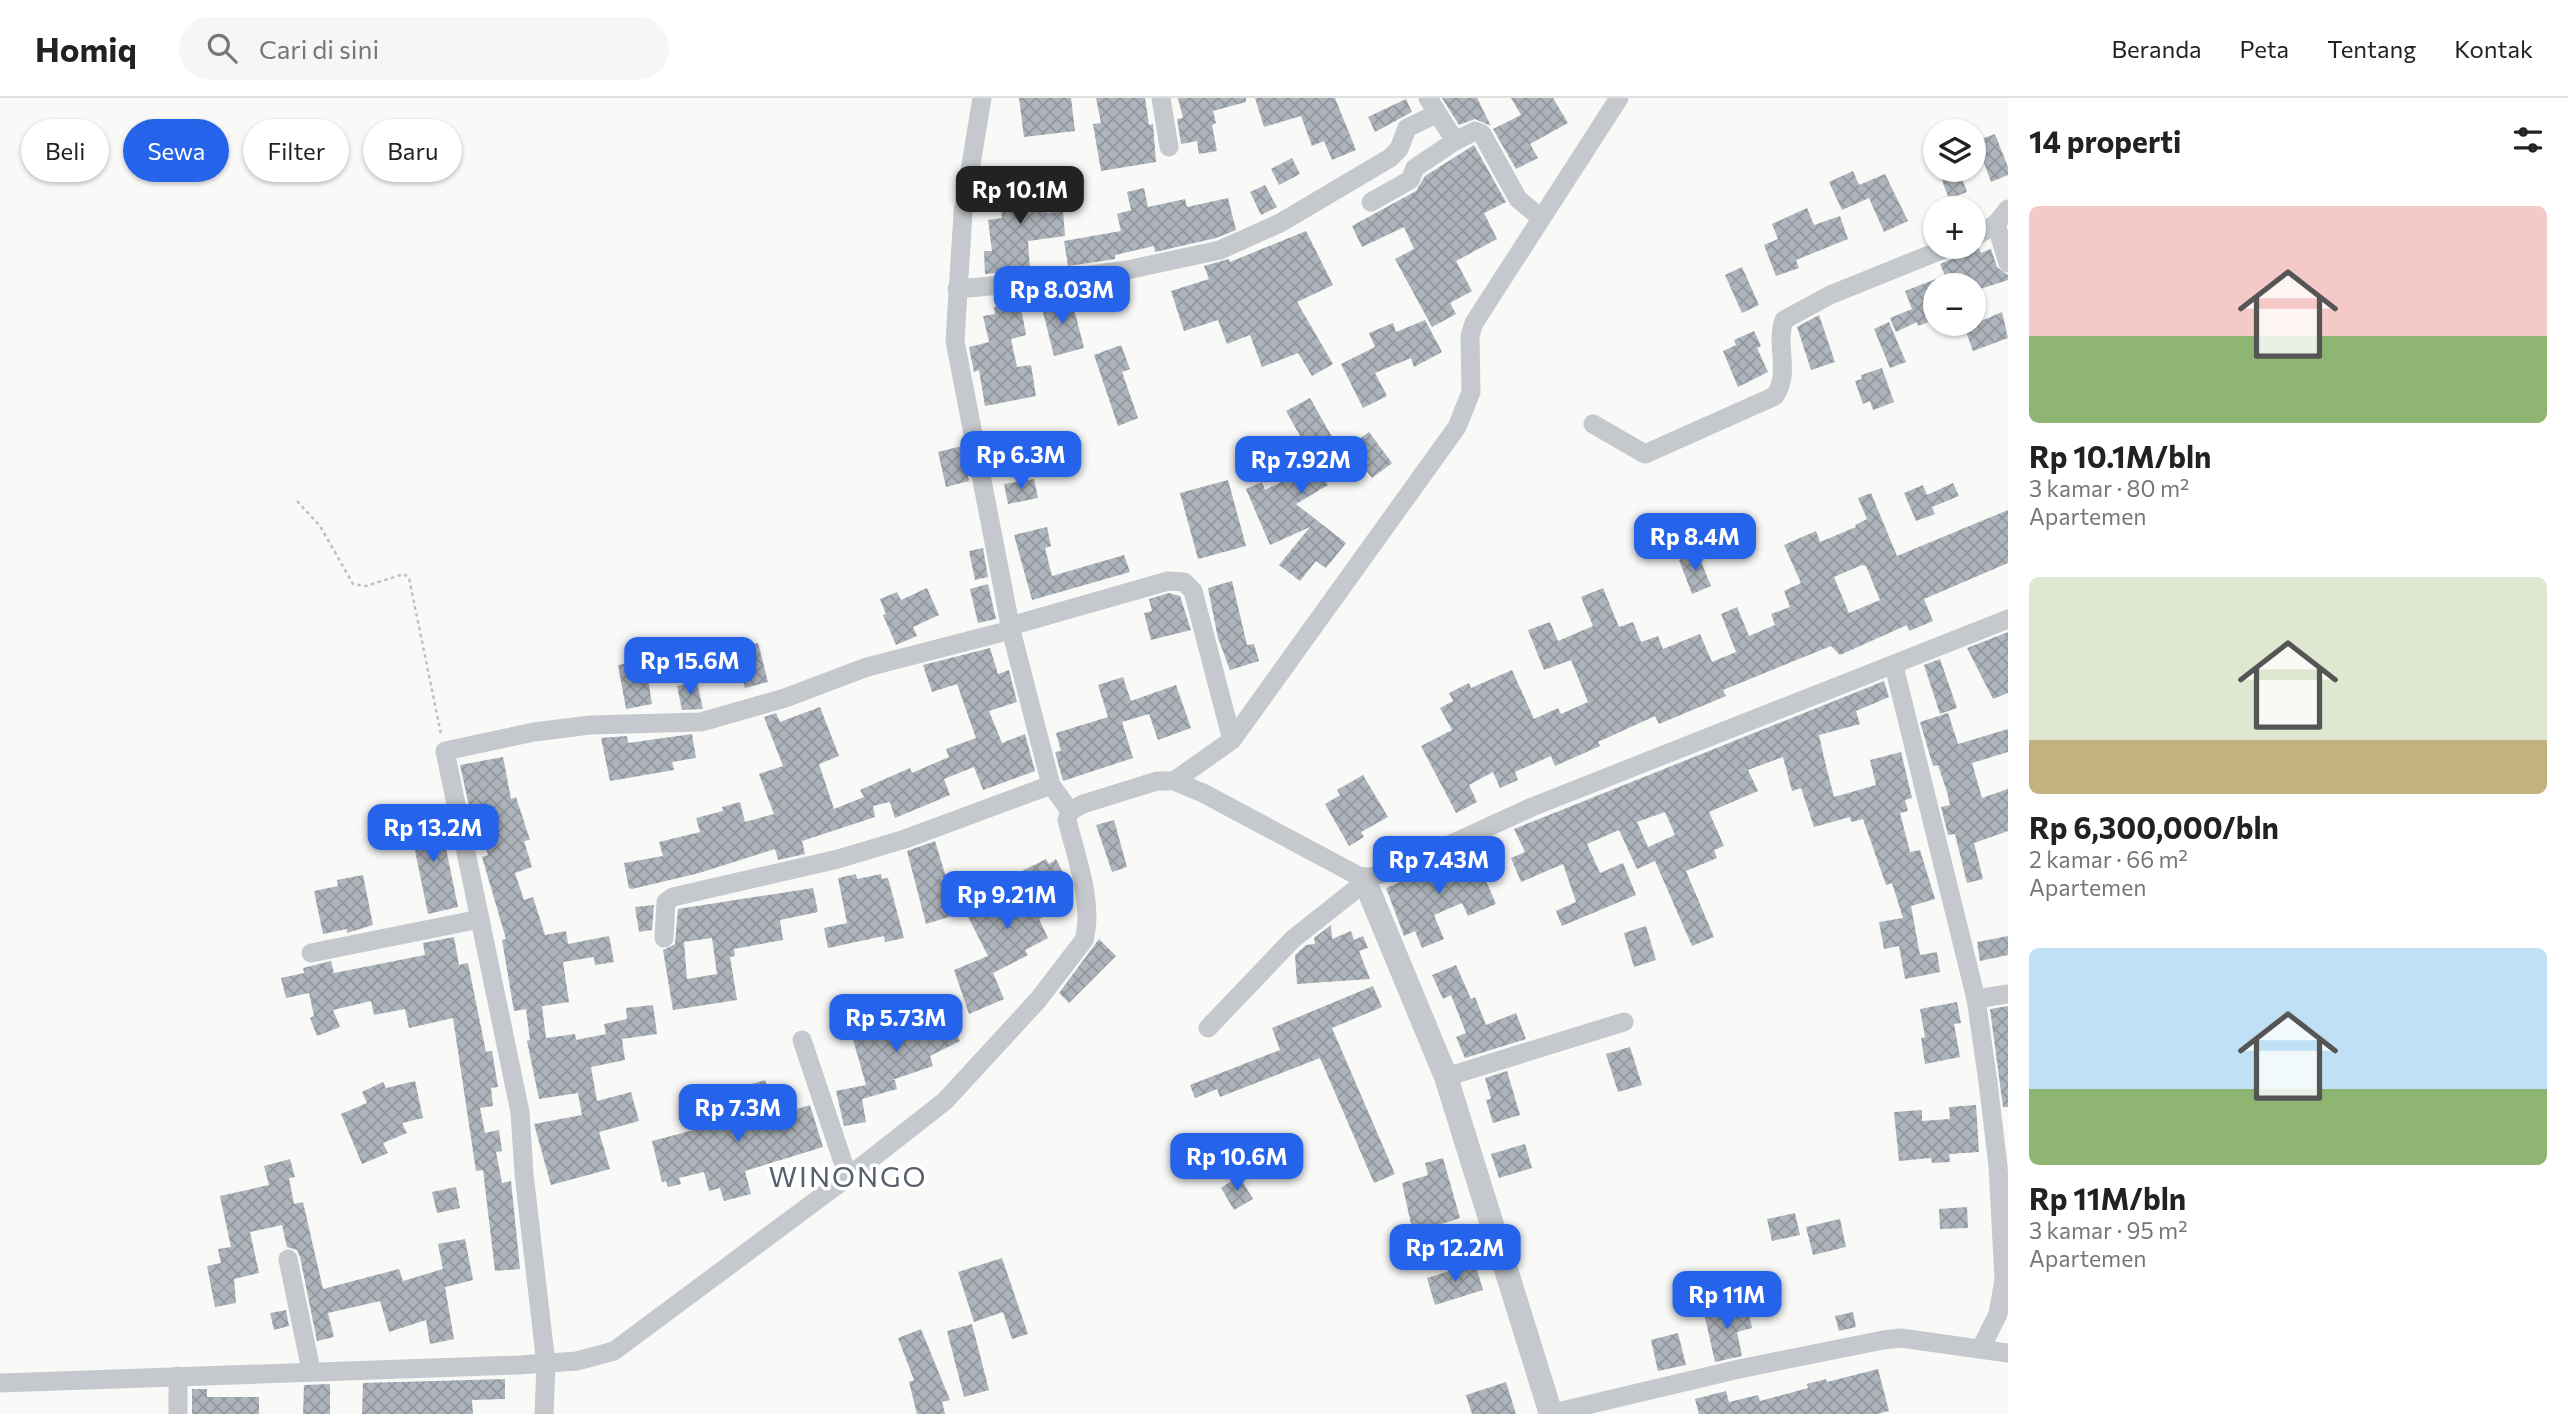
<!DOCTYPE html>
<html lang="id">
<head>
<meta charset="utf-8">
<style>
	body { margin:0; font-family:Commissioner,sans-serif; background:#f6f6f6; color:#222; height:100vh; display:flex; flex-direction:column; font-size:26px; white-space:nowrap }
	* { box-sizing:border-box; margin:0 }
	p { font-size:23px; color:#767676 }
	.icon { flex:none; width:38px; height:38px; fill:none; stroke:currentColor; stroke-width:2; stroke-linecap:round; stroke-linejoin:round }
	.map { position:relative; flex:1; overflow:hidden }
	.side { display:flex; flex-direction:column; background:#fff; width:560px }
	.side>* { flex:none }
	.hud { position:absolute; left:21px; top:21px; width:665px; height:63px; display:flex; gap:14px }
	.tools { position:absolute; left:1923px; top:21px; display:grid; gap:14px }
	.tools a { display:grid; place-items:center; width:63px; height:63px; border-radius:50%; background:#fff; box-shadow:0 2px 5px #0004; font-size:35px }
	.price { position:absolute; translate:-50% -60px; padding:0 16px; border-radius:14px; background:#2563eb; color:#fff; font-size:23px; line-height:46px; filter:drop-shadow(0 2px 4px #0008) }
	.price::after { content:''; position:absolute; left:50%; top:42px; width:21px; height:16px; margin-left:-10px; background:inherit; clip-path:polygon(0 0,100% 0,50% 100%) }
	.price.on { background:#222; color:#fff }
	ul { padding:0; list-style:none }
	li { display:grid; align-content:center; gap:14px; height:371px; padding:0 21px }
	li span { display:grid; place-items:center; height:217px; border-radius:10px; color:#555 }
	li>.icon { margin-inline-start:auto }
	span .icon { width:126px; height:126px; fill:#fffc; stroke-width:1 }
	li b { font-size:30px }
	h2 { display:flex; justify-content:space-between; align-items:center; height:84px; padding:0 21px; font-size:30px }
	.pill { padding:0 24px; border-radius:32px; background:#fff; box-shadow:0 2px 5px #0004; font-size:24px; line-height:63px }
	.pill.on { background:#2563eb; color:#fff }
	header { display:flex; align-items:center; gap:42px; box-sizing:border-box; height:98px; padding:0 35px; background:#fff; border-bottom:2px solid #e0e0e0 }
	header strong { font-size:33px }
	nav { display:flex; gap:38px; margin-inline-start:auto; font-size:24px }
	.search { width:490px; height:63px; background:#f6f6f6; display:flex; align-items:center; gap:18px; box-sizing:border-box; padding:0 24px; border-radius:38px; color:#767676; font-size:26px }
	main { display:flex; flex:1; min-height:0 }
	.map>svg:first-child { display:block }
	.building { fill:url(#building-cross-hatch); fill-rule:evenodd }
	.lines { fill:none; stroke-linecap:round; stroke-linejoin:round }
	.path { stroke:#bfc0c3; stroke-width:2.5; stroke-dasharray:3.5 3.5; stroke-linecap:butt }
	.minor { stroke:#c5c8cc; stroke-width:19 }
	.tertiary { stroke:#c5c8cc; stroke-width:24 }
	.labels { text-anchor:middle; stroke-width:7; stroke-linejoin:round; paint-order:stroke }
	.quarter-label { font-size:28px; letter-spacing:2px; fill:#575f6c; stroke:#fff }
</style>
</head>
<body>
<header>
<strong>Homiq</strong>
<div class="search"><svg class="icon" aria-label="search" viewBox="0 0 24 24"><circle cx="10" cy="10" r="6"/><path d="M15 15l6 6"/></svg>Cari di sini</div>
<nav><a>Beranda</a><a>Peta</a><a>Tentang</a><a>Kontak</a></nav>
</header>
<main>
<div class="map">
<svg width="2008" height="1316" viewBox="0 0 2008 1316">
	<defs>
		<pattern id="building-cross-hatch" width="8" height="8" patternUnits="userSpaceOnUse" patternTransform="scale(1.75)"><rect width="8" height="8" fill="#aeb4bb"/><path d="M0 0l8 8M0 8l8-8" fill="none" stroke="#92979e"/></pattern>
	</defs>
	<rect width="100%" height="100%" fill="#f9f9f7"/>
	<g class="building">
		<polygon points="1019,0 1071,0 1075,33 1024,39"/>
		<polygon points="1096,0 1145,0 1149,27 1153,26 1156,64 1101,73 1093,26 1101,25"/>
		<polygon points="1178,0 1246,0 1246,4 1213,13 1216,25 1212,27 1217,53 1199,56 1197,43 1181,46 1177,21 1183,20"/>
		<polygon points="1255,0 1335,0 1356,52 1332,62 1324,43 1312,48 1301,18 1264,29"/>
		<polygon points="1442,0 1477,0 1491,28 1475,21 1459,27"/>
		<polygon points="1511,0 1553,0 1568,25 1530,46 1538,60 1516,71 1493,31 1521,17"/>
		<polygon points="1406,1 1412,14 1375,34 1368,19"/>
		<polygon points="1995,36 2008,69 2008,77 1991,84 1976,43"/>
		<polygon points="1474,47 1506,104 1484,115 1497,141 1456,163 1472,193 1450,205 1456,216 1432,229 1395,161 1414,151 1404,129 1362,149 1352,128 1416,93 1425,78"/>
		<polygon points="1292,60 1300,76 1279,87 1271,71"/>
		<polygon points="1938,72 1959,72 1967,94 1949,101"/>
		<polygon points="1853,73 1859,87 1885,76 1908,123 1884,134 1869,100 1842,112 1829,84"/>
		<polygon points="1043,80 1047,115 1063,113 1065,138 1028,143 1030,172 985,176 984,153 992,153 988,122 1002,120 998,85"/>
		<polygon points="1265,87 1277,109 1261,117 1250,94"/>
		<polygon points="1144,90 1148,109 1185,101 1187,109 1228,100 1236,132 1216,140 1155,154 1154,148 1115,157 1115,161 1068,168 1064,143 1121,133 1117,116 1131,112 1127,94"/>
		<polygon points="1807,110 1814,127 1840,118 1848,141 1796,162 1799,170 1776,178 1764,147 1778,141 1772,126"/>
		<polygon points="1306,133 1333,187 1297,204 1333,266 1312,278 1298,255 1262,269 1250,237 1227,246 1218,222 1184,233 1171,193 1209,181 1204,168 1229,161 1230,164"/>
		<polygon points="1979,150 1981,155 1991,151 1997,169 2008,177 2008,182 1974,193 1974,187 1949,187 1940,166"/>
		<polygon points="1742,169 1759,207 1742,215 1725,177"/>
		<polygon points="1936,181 1936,221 1918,228 1917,224 1896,234 1890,220 1912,211 1905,193"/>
		<polygon points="1071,199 1084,250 1054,258 1041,206"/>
		<polygon points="1020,204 1026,237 1011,241 1017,269 1031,267 1036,298 985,308 979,272 974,274 969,249 989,244 983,218 995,216 994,209"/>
		<polygon points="2002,214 2008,240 1973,253 1963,226 1974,226"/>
		<polygon points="1819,217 1835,264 1811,272 1797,229"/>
		<polygon points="1425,222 1442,254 1414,269 1411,260 1375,275 1387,298 1363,310 1341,266 1375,249 1369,235 1393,225 1396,234"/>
		<polygon points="1889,224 1906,264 1890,270 1874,231"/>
		<polygon points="1754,233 1761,248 1757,250 1768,274 1738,289 1723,253 1736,247 1734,242"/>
		<polygon points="1121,247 1130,271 1122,274 1138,320 1118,328 1094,257"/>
		<polygon points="1882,270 1894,304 1873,312 1870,303 1863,306 1855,283 1862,281 1861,277"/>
		<polygon points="1310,300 1344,360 1320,373 1328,387 1296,406 1346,445 1326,470 1316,463 1300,483 1279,467 1310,429 1270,447 1246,391 1262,384 1265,392 1298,376 1289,361 1307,350 1286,313"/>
		<polygon points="1369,334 1392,365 1372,380 1348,349"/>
		<polygon points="962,348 969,383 946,389 938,354"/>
		<polygon points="1034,381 1038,400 1008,406 1004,386"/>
		<polygon points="1228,382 1246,448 1198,461 1180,395"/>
		<polygon points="1953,385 1959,398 1932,409 1935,416 1916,423 1904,395 1923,387 1927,397"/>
		<path d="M1871,395L1897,458L2008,412V465L1924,501L1933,523L1909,533L1907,527L1840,557L1831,548L1723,592L1726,598L1659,626L1655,618L1598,644L1600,648L1555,668L1551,658L1515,674L1518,682L1500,690L1493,674L1469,687L1477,704L1456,715L1421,648L1452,632L1440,610L1453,603L1449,595L1469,585L1471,590L1512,572L1534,621L1558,610L1561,616L1588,604L1571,562L1544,572L1528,532L1550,524L1558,543L1593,528L1581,499L1603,490L1619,529L1633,524L1641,544L1658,538L1663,551L1700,536L1712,564L1736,554L1721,516L1737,509L1749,538L1775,527L1771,516L1790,509L1784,493L1801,485L1784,447L1816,433L1820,444L1856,429L1855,427L1867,421L1858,400ZM1862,467L1866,468L1880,502L1849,515L1834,479Z"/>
		<polygon points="1047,429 1051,448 1045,450 1052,478 1124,457 1130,474 1032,502 1014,437"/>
		<polygon points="983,450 988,479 975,482 969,453"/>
		<polygon points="1697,454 1711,488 1692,496 1679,462"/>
		<polygon points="1232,483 1247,547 1254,546 1259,563 1230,572 1218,540 1208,490"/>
		<polygon points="988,486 996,521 978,525 970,491"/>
		<polygon points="927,490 939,517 913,529 917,538 896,547 883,517 886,516 880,501 897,494 901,502"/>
		<polygon points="1169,495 1180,498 1191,532 1151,542 1144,515 1152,513 1149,501"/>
		<polygon points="2008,534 2008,595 1993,601 1967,550"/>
		<polygon points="758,545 768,584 745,590 741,576 701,585 695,561"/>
		<polygon points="990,550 998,576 1009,572 1017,604 989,613 1002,645 1025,636 1035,673 983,692 974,669 944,681 950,697 895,720 890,704 873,708 875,719 802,743 805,756 778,762 775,751 699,775 632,791 629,790 624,765 663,758 659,744 700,734 696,720 723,713 722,709 740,704 745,724 774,716 759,676 783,668 764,619 776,615 780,624 820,609 839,658 819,666 834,711 864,699 860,692 910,670 912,675 949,659 946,651 976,640 957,586 932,594 923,567"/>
		<polygon points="1940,561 1957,610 1940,616 1924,567"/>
		<polygon points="645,562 652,606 626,611 618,567"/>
		<polygon points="1123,579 1131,603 1176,587 1191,630 1158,642 1149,616 1122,624 1133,660 1063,683 1055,654 1061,653 1056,635 1108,619 1098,587"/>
		<path d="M1884,583L1889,599L1856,613L1860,626L1819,637L1825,664L1834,699L1876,687L1870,662L1901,654L1912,700L1905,702L1908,713L1900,715L1910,754L1920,752L1935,801L1911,808L1920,857L1937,854L1940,874L1905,881L1899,848L1884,851L1879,824L1903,820L1892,785L1886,787L1863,721L1851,724L1850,719L1814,729L1801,690L1792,693L1783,659L1748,672L1758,693L1709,714L1724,748L1714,752L1717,760L1686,773L1714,839L1692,848L1655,763L1637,771L1619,732L1587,746L1600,775L1623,765L1636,797L1562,828L1556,813L1576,804L1563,766L1521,784L1511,760L1525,754L1514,731ZM1665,714L1675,737L1648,749L1637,724Z"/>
		<polygon points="697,584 703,611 682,612 677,588"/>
		<polygon points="1948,615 1958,646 2008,631 2008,654 1972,665 1982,700 2008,691 2008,733 1974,745 1983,781 1967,785 1955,736 1948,737 1941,709 1950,707 1947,694 1938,667 1933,668 1920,624"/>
		<polygon points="692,636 696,660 672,664 674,672 610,683 601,640 627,638 628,645"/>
		<polygon points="503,659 511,701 516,699 530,742 524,743 532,769 515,775 524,802 533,799 545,837 566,833 568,846 609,838 614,864 595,867 594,859 563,864 569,904 542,908 546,940 575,936 576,942 606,936 604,926 627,921 626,910 653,907 657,936 622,941 625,962 591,969 597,1003 631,994 639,1023 599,1034 610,1071 551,1087 534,1026 582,1017 578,995 539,1001 527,943 530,942 526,911 514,913 502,842 506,841 482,759 488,757 472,707 469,708 460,667"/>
		<polygon points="1363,677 1388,719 1361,734 1364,739 1349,748 1325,706 1340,697 1337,692"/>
		<polygon points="439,717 458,809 428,816 409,723"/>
		<polygon points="1114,722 1127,769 1112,774 1096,727"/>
		<polygon points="935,743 946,779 941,780 952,818 926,826 907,753"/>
		<polygon points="1473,753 1496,806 1468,818 1462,805 1434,817 1444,841 1422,850 1415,833 1404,838 1386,790"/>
		<polygon points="1046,761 1049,766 1056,761 1066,781 1052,788 1062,809 1039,821 1048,840 1025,852 1028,857 993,875 1004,901 969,916 954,872 988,858 962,807 994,791 1003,809 1027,797 1016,776"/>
		<polygon points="856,776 857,781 881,776 882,781 888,780 904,840 885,844 884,838 828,850 824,830 847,825 838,780"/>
		<polygon points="363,777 373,827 347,835 347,831 323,836 314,793 338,788 337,782"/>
		<path d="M813,790L818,814L780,822L783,842L734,851L735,858L730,859L737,902L673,912L663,852L675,846L678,811ZM712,840L717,876L687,881L684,844Z"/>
		<polygon points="654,807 652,832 639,834 635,809"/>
		<polygon points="1331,827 1332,841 1351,833 1354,842 1363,838 1368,850 1359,853 1370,881 1297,886 1295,857 1306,847 1315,846 1314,840"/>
		<polygon points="1646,828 1656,862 1634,869 1624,835"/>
		<polygon points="2008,838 2008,857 1980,863 1977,844"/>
		<polygon points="454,839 459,867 468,865 486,954 492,953 498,989 491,990 493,1008 480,1010 485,1035 499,1032 502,1053 496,1054 502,1085 511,1083 520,1171 495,1173 483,1072 476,1073 453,920 409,930 405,911 374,917 371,903 333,912 340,929 317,938 310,920 314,918 309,895 286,900 281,880 304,875 303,870 331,863 334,875 425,857 423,845"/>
		<polygon points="1099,841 1116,858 1069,905 1059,895"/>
		<polygon points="1456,867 1471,901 1475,899 1486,927 1516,915 1526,941 1465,960 1456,939 1466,935 1451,897 1443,901 1432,877"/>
		<polygon points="1373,888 1382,909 1332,930 1395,1076 1374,1085 1320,960 1220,999 1217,991 1195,1000 1190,987 1280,952 1272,930"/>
		<polygon points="937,900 960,943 930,958 933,968 892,982 895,982 897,991 862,1001 866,1024 844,1028 836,993 866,987 852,938 890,927 886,917 913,908 915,911"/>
		<polygon points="1957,904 1961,925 1954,926 1960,959 1925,966 1921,940 1925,939 1920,911"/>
		<polygon points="2008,908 2008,1009 2003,1009 1990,911"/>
		<polygon points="1630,949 1642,987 1618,994 1606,956"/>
		<polygon points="1507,973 1520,1017 1493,1025 1486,1002 1491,1001 1485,980"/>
		<polygon points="765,982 776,1017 810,1007 823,1049 745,1073 751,1096 724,1103 720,1090 709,1093 704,1074 679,1080 681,1086 668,1089 666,1083 662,1084 652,1043 747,1018 739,990"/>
		<polygon points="415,983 423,1020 402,1025 407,1035 383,1045 388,1055 362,1066 341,1016 367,1005 362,994 383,984 386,990"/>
		<polygon points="1976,1007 1979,1054 1949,1056 1950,1064 1932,1065 1931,1060 1899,1063 1894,1014 1922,1012 1922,1023 1950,1021 1949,1009"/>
		<polygon points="1525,1046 1532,1070 1499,1080 1491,1056"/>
		<polygon points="1443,1060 1460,1120 1413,1135 1402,1085 1428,1077 1425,1065"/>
		<polygon points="290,1061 295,1079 289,1080 294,1106 303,1104 323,1191 399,1171 403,1183 443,1171 438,1146 465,1141 473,1182 445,1189 454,1241 430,1246 426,1222 389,1234 380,1203 328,1215 334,1239 317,1243 300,1159 297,1152 287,1149 282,1127 250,1134 259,1175 234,1181 236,1205 215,1209 207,1168 221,1165 218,1151 231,1149 220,1098 269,1087 264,1068"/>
		<polygon points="1239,1078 1253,1101 1234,1112 1221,1090"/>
		<polygon points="456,1089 460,1110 437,1115 432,1094"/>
		<polygon points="1967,1109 1968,1130 1940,1131 1939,1111"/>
		<polygon points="1795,1115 1800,1137 1772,1143 1767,1121"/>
		<polygon points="1840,1121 1846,1149 1813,1157 1806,1129"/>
		<polygon points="1002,1160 1028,1236 1012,1241 1003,1214 974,1224 958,1174"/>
		<polygon points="1475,1165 1483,1192 1435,1207 1427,1180"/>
		<polygon points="1747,1206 1752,1230 1737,1234 1742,1258 1715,1264 1704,1215"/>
		<polygon points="286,1212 289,1228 274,1232 270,1215"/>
		<polygon points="1853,1214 1856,1229 1839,1233 1835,1218"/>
		<polygon points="972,1226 989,1292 964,1299 947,1233"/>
		<polygon points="921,1231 950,1302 942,1304 945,1316 917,1316 909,1284 914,1282 898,1240"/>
		<polygon points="1678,1235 1686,1267 1658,1273 1651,1242"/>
		<polygon points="1878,1271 1889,1313 1877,1316 1699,1316 1695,1301 1726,1293 1729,1304 1758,1297 1760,1303 1808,1290 1807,1286 1826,1281 1827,1284"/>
		<polygon points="505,1281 505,1301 472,1302 473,1316 362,1316 363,1285"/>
		<polygon points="1506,1284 1516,1316 1472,1316 1466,1297"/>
		<polygon points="330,1286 330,1316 303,1316 304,1287"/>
		<polygon points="192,1291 207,1291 207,1299 259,1299 259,1316 192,1316"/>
	</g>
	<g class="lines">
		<polyline class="path" points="297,403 320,428 353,486 366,488 404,476 409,480 441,636"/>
		<g class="minor">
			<polyline points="982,0 963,115 955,243 1011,532 1051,687 1070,713"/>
			<polyline points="1161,0 1169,49"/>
			<polyline points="1428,0 1455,43 1475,33 1482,36 1518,101 1541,120"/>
			<polyline points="1371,104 1410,82 1415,70 1455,43"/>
			<polyline points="1996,126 2008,165"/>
			<polyline points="1974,139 1996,126 2008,111"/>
			<polyline points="957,191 1046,183 1127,172 1220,152 1280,125 1390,60 1399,51 1407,30 1436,16"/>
			<path d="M1593,326L1645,356L1775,298C1791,274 1775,248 1784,222L1830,197L1949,149"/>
			<polyline points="1010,528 1168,483 1184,484 1193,493 1232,642"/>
			<polyline points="1894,568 1976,901 1988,984 1998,1068 2004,1182 1998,1216 1981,1250"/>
			<polyline points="1174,683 1232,642 1457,329 1471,294 1470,238 1474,225 1619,0"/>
			<polyline points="664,840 666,804 673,799 838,761 905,741 1051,687"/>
			<polyline points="311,855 480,821"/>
			<polyline points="1976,901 2008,896"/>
			<polyline points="1208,930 1293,841 1365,784"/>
			<polyline points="802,942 848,1079"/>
			<polyline points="1446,979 1624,924"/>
			<polyline points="288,1161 311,1272"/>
			<path d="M0,1285L519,1267L577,1263L614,1253L848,1079L945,1003L1038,902L1084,842C1094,805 1076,759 1067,722L1070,713L1083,706L1157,683H1174L1203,695L1364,781L1397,771L1532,709L2008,521"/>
			<polyline points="178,1316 178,1278"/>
			<polyline points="544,1316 546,1266 524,1076 520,1014 445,653 534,634 590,627 701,624 785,600 867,569 1011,532"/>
			<polyline points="1549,1316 1739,1271 1883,1242 1901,1240 2008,1255"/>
		</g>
		<polyline class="tertiary" points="1364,781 1446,979 1551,1316"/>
	</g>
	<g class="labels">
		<g class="quarter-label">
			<text x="848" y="1089">WINONGO</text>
		</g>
	</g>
</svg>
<div class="tools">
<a><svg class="icon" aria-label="layers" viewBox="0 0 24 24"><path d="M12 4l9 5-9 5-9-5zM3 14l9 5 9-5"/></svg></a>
<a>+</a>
<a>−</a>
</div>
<b class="price on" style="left:1020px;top:128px">Rp 10.1M</b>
<b class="price" style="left:1062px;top:228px">Rp 8.03M</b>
<b class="price" style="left:1021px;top:393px">Rp 6.3M</b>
<b class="price" style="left:1301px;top:398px">Rp 7.92M</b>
<b class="price" style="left:1695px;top:475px">Rp 8.4M</b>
<b class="price" style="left:690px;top:599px">Rp 15.6M</b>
<b class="price" style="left:433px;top:766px">Rp 13.2M</b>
<b class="price" style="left:1439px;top:798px">Rp 7.43M</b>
<b class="price" style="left:1007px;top:833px">Rp 9.21M</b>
<b class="price" style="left:896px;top:956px">Rp 5.73M</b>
<b class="price" style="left:738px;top:1046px">Rp 7.3M</b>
<b class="price" style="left:1237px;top:1095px">Rp 10.6M</b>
<b class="price" style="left:1455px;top:1186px">Rp 12.2M</b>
<b class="price" style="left:1727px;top:1233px">Rp 11M</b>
<div class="hud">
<a class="pill">Beli</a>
<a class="pill on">Sewa</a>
<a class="pill">Filter</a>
<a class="pill">Baru</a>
</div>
</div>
<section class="side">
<h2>14 properti<svg class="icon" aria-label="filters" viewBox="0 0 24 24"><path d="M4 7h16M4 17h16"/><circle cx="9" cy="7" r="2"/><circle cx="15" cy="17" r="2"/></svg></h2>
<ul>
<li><span style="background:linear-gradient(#f6c9c9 60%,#8fb573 0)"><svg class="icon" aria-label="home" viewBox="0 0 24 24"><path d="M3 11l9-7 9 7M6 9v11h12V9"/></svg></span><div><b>Rp 10.1M/bln</b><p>3 kamar · 80 m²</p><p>Apartemen</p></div></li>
<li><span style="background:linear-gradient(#dfe7d0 75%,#c2b280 0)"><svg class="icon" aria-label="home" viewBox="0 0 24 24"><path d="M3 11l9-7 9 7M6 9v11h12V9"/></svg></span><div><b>Rp 6,300,000/bln</b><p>2 kamar · 66 m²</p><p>Apartemen</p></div></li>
<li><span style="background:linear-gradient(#bfe0f5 65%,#8fb573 0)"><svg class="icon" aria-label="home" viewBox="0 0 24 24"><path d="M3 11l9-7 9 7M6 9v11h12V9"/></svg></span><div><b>Rp 11M/bln</b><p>3 kamar · 95 m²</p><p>Apartemen</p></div></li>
</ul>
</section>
</main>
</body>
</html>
